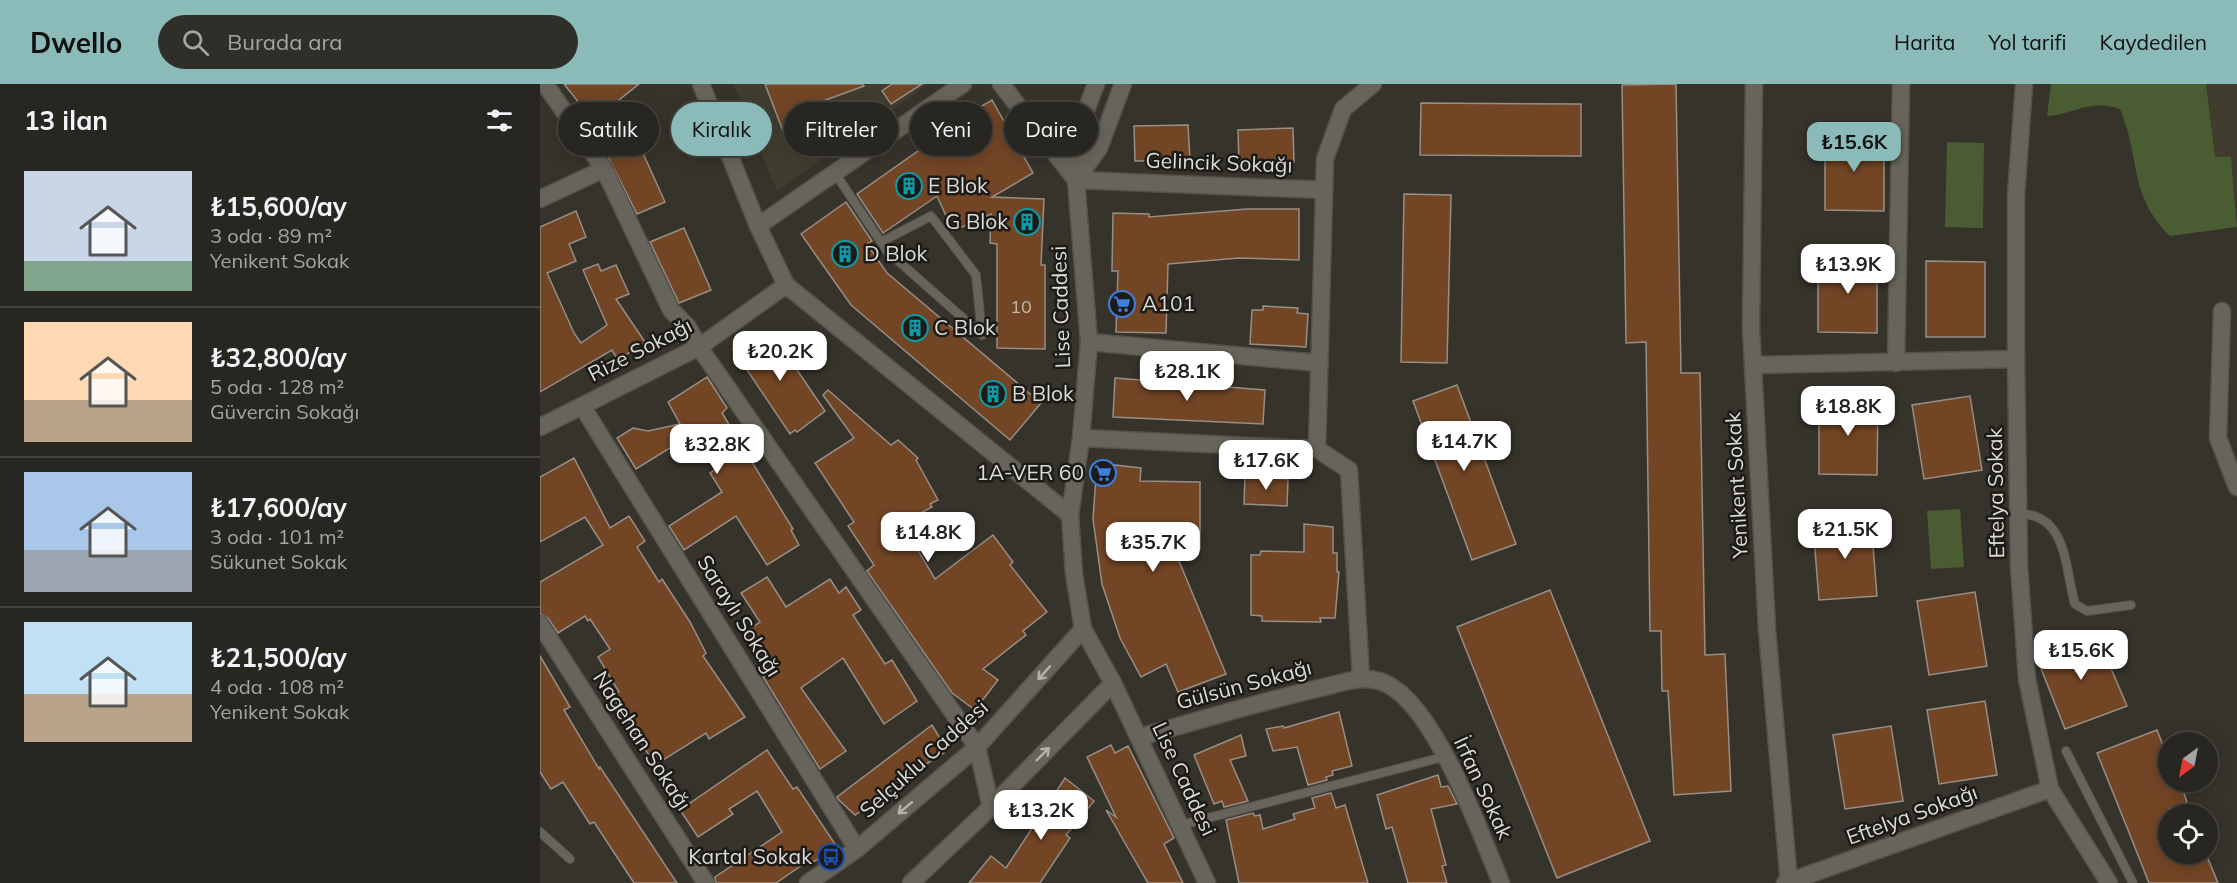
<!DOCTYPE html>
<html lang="tr">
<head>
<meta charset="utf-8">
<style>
	body { margin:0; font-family:Mulish,sans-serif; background:#302e29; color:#f1f3f6; height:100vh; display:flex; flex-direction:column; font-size:22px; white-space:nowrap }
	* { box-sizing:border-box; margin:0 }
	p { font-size:20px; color:#a5a5a5 }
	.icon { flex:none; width:33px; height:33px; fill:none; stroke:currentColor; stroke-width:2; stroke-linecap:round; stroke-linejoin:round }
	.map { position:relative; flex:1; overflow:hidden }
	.sheet { display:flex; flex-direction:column; background:#282620; width:540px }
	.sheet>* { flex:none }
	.top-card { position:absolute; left:18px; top:18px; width:570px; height:54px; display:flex; gap:12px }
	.needle { width:39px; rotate:212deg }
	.tools { position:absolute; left:1618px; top:648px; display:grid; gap:12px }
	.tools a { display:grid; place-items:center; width:60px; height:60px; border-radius:50%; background:#282620; box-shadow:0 3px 15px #0003,0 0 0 2px #44433e; font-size:30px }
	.price { position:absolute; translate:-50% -51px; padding:0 14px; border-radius:12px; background:#fff; color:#222; font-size:20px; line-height:39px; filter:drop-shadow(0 2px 3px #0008) }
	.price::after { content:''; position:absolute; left:50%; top:36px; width:18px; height:14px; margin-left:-9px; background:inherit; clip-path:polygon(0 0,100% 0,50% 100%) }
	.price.active { background:#8bbbb9; color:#111 }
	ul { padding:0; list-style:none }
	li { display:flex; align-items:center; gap:18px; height:150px; padding:0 24px }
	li+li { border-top:2px solid #44433e }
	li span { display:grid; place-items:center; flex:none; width:168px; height:120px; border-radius:0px; color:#555 }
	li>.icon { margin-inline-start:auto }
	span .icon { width:72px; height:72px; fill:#fffc; stroke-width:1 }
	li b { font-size:26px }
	h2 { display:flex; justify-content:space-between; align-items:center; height:72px; padding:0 24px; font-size:26px }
	.pill { padding:0 21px; border-radius:27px; background:#282620; box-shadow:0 3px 15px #0003,0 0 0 2px #44433e; font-size:21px; line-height:54px }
	.pill.active { background:#8bbbb9; color:#111 }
	header { display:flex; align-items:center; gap:36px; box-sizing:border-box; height:84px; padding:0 30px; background:#8bbbb9; color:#111 }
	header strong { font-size:28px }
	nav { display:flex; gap:33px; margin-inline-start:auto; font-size:21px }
	.search { width:420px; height:54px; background:#302e29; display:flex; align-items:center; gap:15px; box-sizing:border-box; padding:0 21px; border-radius:33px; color:#a5a5a5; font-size:22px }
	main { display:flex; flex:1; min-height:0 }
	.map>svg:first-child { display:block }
	.built { fill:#413d2e }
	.green { fill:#4a5d32 }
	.building { fill:#724525; stroke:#978e88; stroke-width:1.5 }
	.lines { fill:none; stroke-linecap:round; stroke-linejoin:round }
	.service-casing { stroke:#53514a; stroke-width:10 }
	.minor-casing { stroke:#53514a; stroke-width:19 }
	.tertiary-casing { stroke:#53514a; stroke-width:19 }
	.service { stroke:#67655b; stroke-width:8 }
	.minor { stroke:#67655b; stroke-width:16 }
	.tertiary { stroke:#67655b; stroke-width:16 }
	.oneway { stroke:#b4b2ab }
	.labels { text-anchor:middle; stroke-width:5; stroke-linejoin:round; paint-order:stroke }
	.number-label { font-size:18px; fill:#c2b6aa }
	.street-label { font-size:21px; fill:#dddcd6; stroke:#1c1b17 }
	.poi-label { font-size:21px; fill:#dddcd6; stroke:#1c1b17; text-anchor:start }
</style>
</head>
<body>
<header>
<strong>Dwello</strong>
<div class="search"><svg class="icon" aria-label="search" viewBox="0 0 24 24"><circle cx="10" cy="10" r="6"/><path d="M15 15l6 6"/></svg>Burada ara</div>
<nav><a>Harita</a><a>Yol tarifi</a><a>Kaydedilen</a></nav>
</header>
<main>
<section class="sheet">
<h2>13 ilan<svg class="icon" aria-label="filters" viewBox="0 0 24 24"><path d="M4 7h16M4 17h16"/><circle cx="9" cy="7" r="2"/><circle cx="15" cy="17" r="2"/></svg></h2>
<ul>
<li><span style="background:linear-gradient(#c9d6e8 75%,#7fa58c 0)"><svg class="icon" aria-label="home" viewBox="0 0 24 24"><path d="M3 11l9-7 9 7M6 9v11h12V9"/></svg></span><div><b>₺15,600/ay</b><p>3 oda · 89 m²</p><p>Yenikent Sokak</p></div></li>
<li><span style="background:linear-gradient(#ffd9b3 65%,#b9a48a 0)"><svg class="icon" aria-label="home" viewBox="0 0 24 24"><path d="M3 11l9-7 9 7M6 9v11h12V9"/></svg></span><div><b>₺32,800/ay</b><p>5 oda · 128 m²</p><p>Güvercin Sokağı</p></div></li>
<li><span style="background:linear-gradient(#a9c7e8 65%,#9aa5b1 0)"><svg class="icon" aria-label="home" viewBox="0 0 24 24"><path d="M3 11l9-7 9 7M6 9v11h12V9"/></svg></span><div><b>₺17,600/ay</b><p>3 oda · 101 m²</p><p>Sükunet Sokak</p></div></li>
<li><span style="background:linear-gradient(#bfe0f5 60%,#b9a48a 0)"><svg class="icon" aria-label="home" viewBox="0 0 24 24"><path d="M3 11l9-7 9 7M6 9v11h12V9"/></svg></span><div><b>₺21,500/ay</b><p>4 oda · 108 m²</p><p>Yenikent Sokak</p></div></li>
</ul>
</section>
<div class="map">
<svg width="1697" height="799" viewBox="0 0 1697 799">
	<rect width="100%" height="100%" fill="#36332b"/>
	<g class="built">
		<polygon points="193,0 388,0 237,107"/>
		<polygon points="1666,0 1697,0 1697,129 1691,73 1675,73"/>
	</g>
	<g class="green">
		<path d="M1511,0H1666L1675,73H1691L1697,143L1630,152C1588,110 1601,75 1580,25C1550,14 1536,30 1507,32Z"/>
		<polygon points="1407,58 1444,59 1443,144 1405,143"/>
		<polygon points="1420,425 1424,483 1391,485 1387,427"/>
	</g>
	<g class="building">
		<polygon points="24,0 99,0 79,16 125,118 97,130 58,53 64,50"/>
		<polygon points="225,0 323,0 324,2 283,17 288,29 243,47"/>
		<polygon points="352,0 382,0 351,20 342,7"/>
		<polygon points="1136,0 1141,289 1160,289 1165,571 1185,570 1191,707 1134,711 1128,607 1122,607 1121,547 1110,547 1106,258 1086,259 1082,1"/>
		<polygon points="452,16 493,89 452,113 504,115 501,181 505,181 505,265 457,264 457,160 450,159 451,130 413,147 397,112 343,149 317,110 412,43 410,40"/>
		<polygon points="881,19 1041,20 1041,72 880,71"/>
		<polygon points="648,41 650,76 595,77 594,42"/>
		<polygon points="753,44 754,78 699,80 698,46"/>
		<polygon points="1285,51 1344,52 1344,127 1285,126"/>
		<polygon points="864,110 911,111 907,279 861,278"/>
		<polygon points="306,118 332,157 327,160 347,189 501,319 470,356 311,221 261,150"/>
		<polygon points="707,125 759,125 759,176 699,174 628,180 626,249 576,248 578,187 572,187 573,129 609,130 609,133"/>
		<polygon points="36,127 46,153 29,160 36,177 7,189 34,249 41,259 67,241 43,186 58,180 61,187 76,181 89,210 76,215 105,258 78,276 72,266 0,308 0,143"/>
		<polygon points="144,144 171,206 139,219 110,158"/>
		<polygon points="1278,173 1337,174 1337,249 1278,248"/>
		<polygon points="1386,177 1445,178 1445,253 1386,253"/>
		<polygon points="723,222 758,224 757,229 768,230 766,263 710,260 712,226 723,226"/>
		<polygon points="224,248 251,277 285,327 257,348 255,346 250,350 193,265"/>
		<polygon points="167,293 187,324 182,329 253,445 251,446 259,461 227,481 196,432 144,466 129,442 182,408 170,389 176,385 154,349 96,385 77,354 93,344 108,347 140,340 128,318"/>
		<polygon points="575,294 725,306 723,340 573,333"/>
		<polygon points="917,301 976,460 932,476 873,317"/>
		<polygon points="288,306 351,361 358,356 378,374 376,376 398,416 390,420 392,423 364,438 366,442 364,443 395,495 453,451 473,478 470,481 507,528 483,547 486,551 443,585 458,596 435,626 412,609 327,487 334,481 308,442 314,438 275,379 314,354 283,311"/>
		<polygon points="1430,312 1442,386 1384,395 1372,321"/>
		<polygon points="1279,315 1338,316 1337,391 1279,390"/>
		<polygon points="34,374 70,444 89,432 105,457 97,463 119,498 122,495 150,538 166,569 163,572 205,633 169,655 166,649 115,681 72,612 79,608 58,573 70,565 50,535 48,537 45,532 18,549 8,534 0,530 0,498 63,461 45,433 0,458 0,393"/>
		<polygon points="557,379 601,384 600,397 660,398 660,465 634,465 686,590 638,608 626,580 601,593 580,554 562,500 553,435"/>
		<polygon points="705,392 748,395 747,422 704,420"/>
		<polygon points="1331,437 1337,512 1279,516 1273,441"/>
		<polygon points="764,440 793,443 793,469 797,469 797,488 799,488 795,534 780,534 781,538 722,537 722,532 711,531 711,471 720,471 721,467 764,468"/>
		<polygon points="227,493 246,523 290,495 299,509 306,503 321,526 313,531 345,580 352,576 377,617 344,640 303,574 261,604 306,667 280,685 223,593 237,583 210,545 220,538 201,509"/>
		<polygon points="1010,506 1110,757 1017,794 917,543"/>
		<polygon points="1435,508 1447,582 1389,591 1377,517"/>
		<polygon points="1556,549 1587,622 1525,645 1496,572"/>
		<polygon points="0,572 30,623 24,626 59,685 60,683 137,799 94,799 54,738 50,740 23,698 11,705 0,688"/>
		<polygon points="1445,617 1457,691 1399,700 1387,626"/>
		<polygon points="799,628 812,682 792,687 793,691 786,693 787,696 768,701 757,663 733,667 726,645 743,642 744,644"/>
		<polygon points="392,641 401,656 397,658 404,669 348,704 350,707 315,731 299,716 297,713"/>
		<polygon points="1351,642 1363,717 1305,725 1293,651"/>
		<polygon points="1617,646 1629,677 1629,698 1640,698 1647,718 1629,725 1629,770 1666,770 1678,799 1609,799 1586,741 1557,669"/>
		<polygon points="701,651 706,672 690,676 708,717 684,723 682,717 674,720 654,671"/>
		<polygon points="571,661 575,669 588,662 634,754 624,760 643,799 608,799 566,726 576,733 547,673"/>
		<polygon points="227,666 253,705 257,703 297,763 270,780 268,777 236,799 176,799 175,793 242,748 217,707 189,725 193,730 158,753 140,726"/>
		<polygon points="898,691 901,703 908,702 917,720 891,725 906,781 902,782 907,799 868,799 852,743 846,745 837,711"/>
		<polygon points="525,694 554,717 526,751 530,754 500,799 429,799 451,772 466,784"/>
		<polygon points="791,709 796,724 805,721 828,799 699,799 686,736 713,729 715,732 720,731 723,745 755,735 753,730 775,724 772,714"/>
	</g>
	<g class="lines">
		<defs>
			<g id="service">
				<polyline points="295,89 347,167 442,251 436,191 391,132 341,158"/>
				<path d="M1479,430C1528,429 1525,487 1535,520L1547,527L1591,521"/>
				<polyline points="1526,667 1593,799"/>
				<polyline points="641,741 907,672"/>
				<polyline points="0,748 30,775"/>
			</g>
			<g id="minor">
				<polyline points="5,0 64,85 131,226 148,243 159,263 437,663 451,723"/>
				<polyline points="161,0 218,142 246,201 530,431"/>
				<polyline points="461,0 536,96 784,106"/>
				<polyline points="0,115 64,85"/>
				<polyline points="218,142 423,0"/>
				<polyline points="1682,227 1678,354 1697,403"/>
				<polyline points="549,258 780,279"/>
				<polyline points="1356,279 1361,0"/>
				<polyline points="1213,281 1476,275"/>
				<polyline points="42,322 317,765"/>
				<polyline points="0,343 159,263 246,201"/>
				<polyline points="541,354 777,365 809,386 821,595"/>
				<polyline points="777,365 785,75 803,25 833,0"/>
				<polyline points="0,540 166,799"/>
				<polyline points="573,599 667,799"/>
				<path d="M600,653C660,636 720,618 780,604C799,600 820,591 839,597C892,611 941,751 961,799"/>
				<polyline points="1245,799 1510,705"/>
			</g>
			<g id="tertiary">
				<polyline points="1214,0 1211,244 1227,545 1249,799"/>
				<polyline points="1484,0 1476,111 1476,275 1479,482 1487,595 1510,705 1569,799"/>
				<polyline points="536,96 559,64 583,0"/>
				<polyline points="268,799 317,765 437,663 543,545"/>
				<polyline points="371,799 451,723 573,599 543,545 534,490 530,431 541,354 549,258 536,96 536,53 556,0"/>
			</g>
		</defs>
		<use href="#service" class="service-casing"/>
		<use href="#minor" class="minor-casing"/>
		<use href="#tertiary" class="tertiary-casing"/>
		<use href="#service" class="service"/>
		<use href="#minor" class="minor"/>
		<use href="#tertiary" class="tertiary"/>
	</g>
	<defs><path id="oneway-shaft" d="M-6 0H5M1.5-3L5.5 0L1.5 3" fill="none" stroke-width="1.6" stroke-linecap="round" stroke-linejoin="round" transform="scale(1.5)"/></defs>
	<g class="oneway">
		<use href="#oneway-shaft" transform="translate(504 589) rotate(132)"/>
		<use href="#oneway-shaft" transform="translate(503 670) rotate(-45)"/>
		<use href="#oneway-shaft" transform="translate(365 724) rotate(140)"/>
	</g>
	<defs>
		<symbol id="building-ring" viewBox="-11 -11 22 22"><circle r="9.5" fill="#1c1b17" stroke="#0f9aa8" stroke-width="1.5"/><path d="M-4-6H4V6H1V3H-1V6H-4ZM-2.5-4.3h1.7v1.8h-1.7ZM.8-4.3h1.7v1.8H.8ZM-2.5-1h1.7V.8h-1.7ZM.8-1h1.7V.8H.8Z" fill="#0f9aa8"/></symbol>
		<symbol id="supermarket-ring" viewBox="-11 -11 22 22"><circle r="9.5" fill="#1c1b17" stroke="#3f7fe0" stroke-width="1.5"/><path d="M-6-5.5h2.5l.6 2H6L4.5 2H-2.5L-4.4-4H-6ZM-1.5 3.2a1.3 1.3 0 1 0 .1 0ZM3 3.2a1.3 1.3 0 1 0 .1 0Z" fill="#3f7fe0"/></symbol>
		<symbol id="bus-ring" viewBox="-11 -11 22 22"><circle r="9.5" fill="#1c1b17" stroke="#1a4fb4" stroke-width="1.5"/><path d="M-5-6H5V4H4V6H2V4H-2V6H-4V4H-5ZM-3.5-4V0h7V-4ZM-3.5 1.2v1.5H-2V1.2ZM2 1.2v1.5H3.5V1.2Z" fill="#1a4fb4"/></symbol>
	</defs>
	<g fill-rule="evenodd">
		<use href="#building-ring" x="354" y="87" width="30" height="30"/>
		<use href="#building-ring" x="472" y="123" width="30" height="30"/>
		<use href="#building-ring" x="290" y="155" width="30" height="30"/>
		<use href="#supermarket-ring" x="567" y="205" width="30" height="30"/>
		<use href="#building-ring" x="360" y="229" width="30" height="30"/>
		<use href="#building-ring" x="438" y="295" width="30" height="30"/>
		<use href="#supermarket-ring" x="548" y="374" width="30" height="30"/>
		<use href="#bus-ring" x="276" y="758" width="30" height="30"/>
	</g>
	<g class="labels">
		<g class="number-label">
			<text x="481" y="229">10</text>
		</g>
		<g class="street-label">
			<text transform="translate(679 79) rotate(2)" y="7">Gelincik Sokağı</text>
			<text transform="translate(521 223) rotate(-92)" y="7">Lise Caddesi</text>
			<text transform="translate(100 266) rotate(-27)" y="7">Rize Sokağı</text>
			<text transform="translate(1197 401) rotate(-93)" y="7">Yenikent Sokak</text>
			<text transform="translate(1456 409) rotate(-91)" y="7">Eftelya Sokak</text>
			<text transform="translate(199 532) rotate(58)" y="7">Saraylı Sokağı</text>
			<text transform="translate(704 601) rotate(-15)" y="7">Gülsün Sokağı</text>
			<text transform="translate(102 657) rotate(57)" y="7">Nagehan Sokağı</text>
			<text transform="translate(384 675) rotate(-42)" y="7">Selçuklu Caddesi</text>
			<text transform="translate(644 695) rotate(65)" y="7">Lise Caddesi</text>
			<text transform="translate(943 704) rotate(65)" y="7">İrfan Sokak</text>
			<text transform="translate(1372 731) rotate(-20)" y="7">Eftelya Sokağı</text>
		</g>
		<g class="poi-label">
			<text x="388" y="109">E Blok</text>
			<text x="468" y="145" text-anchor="end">G Blok</text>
			<text x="324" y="177">D Blok</text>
			<text x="602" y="227">A101</text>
			<text x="394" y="251">C Blok</text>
			<text x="472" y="317">B Blok</text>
			<text x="544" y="396" text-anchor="end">1A-VER 60</text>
			<text x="272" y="780" text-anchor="end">Kartal Sokak</text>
		</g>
	</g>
</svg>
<div class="tools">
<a><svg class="needle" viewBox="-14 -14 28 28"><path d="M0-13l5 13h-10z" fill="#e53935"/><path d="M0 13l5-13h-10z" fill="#a5a5a5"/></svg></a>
<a><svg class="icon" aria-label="locate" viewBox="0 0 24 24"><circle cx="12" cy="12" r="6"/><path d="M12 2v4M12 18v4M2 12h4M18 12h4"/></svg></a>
</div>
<b class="price active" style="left:1314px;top:89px">₺15.6K</b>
<b class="price" style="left:1308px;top:211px">₺13.9K</b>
<b class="price" style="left:240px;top:298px">₺20.2K</b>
<b class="price" style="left:647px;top:318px">₺28.1K</b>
<b class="price" style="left:1308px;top:353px">₺18.8K</b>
<b class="price" style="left:924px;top:388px">₺14.7K</b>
<b class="price" style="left:177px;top:391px">₺32.8K</b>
<b class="price" style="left:726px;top:407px">₺17.6K</b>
<b class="price" style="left:1305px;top:476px">₺21.5K</b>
<b class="price" style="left:388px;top:479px">₺14.8K</b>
<b class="price" style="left:613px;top:489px">₺35.7K</b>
<b class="price" style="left:1541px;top:597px">₺15.6K</b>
<b class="price" style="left:501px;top:757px">₺13.2K</b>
<div class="top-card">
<a class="pill">Satılık</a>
<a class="pill active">Kiralık</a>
<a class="pill">Filtreler</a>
<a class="pill">Yeni</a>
<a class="pill">Daire</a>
</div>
</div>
</main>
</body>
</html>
